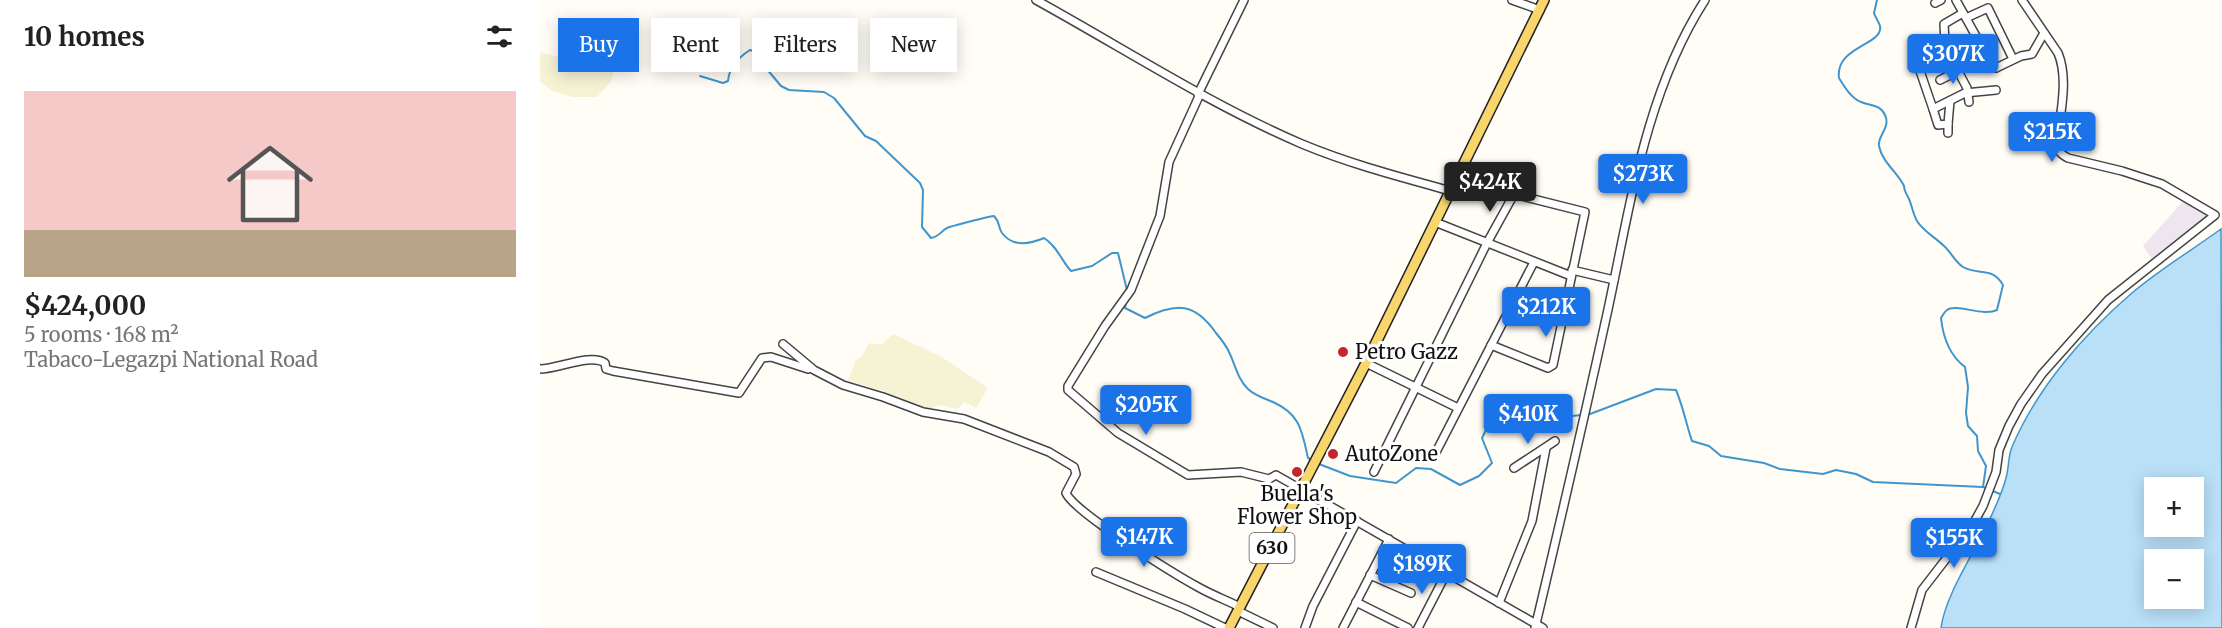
<!DOCTYPE html>
<html lang="en">
<head>
<meta charset="utf-8">
<style>
	body { margin:0; font-family:Merriweather,serif; background:#f6f6f6; color:#222; height:100vh; display:flex; flex-direction:column; font-size:22px; white-space:nowrap }
	* { box-sizing:border-box; margin:0 }
	p { font-size:20px; color:#767676 }
	.icon { flex:none; width:33px; height:33px; fill:none; stroke:currentColor; stroke-width:2; stroke-linecap:round; stroke-linejoin:round }
	.map { position:relative; flex:1; overflow:hidden }
	.details { display:flex; flex-direction:column; background:#fff; width:540px }
	.details>* { flex:none }
	.guide { position:absolute; left:18px; top:18px; width:570px; height:54px; display:flex; gap:12px }
	.controls { position:absolute; left:1604px; top:477px; display:grid; gap:12px }
	.controls a { display:grid; place-items:center; width:60px; height:60px; border-radius:0px; background:#fff; box-shadow:0 3px 15px #0003; font-size:30px }
	.price { position:absolute; translate:-50% -51px; padding:0 14px; border-radius:6px; background:#1a73e8; color:#fff; font-size:20px; line-height:39px; filter:drop-shadow(0 2px 3px #0008) }
	.price::after { content:''; position:absolute; left:50%; top:36px; width:18px; height:14px; margin-left:-9px; background:inherit; clip-path:polygon(0 0,100% 0,50% 100%) }
	.price.current { background:#222; color:#fff }
	ul { padding:0; list-style:none }
	li { display:grid; align-content:center; gap:12px; height:318px; padding:0 24px }
	li span { display:grid; place-items:center; height:186px; border-radius:0px; color:#555 }
	li>.icon { margin-inline-start:auto }
	span .icon { width:108px; height:108px; fill:#fffc; stroke-width:1 }
	li b { font-size:26px }
	h2 { display:flex; justify-content:space-between; align-items:center; height:72px; padding:0 24px; font-size:26px }
	.chip { padding:0 21px; border-radius:0px; background:#fff; box-shadow:0 3px 15px #0003; font-size:21px; line-height:54px }
	.chip.current { background:#1a73e8; color:#fff }
	main { display:flex; flex:1; min-height:0 }
	.map>svg:first-child { display:block }
	.industrial { fill:#eee6ef }
	.farmland { fill:#f6f3d4 }
	.water { fill:#b9e0f7; stroke:#3f96cf; stroke-width:1.5; fill-rule:evenodd }
	.lines { fill:none; stroke-linecap:round; stroke-linejoin:round }
	.stream { stroke:#3f96cf; stroke-width:2 }
	.minor-casing { stroke:#444; stroke-width:10 }
	.major-casing { stroke:#222; stroke-width:12 }
	.minor { stroke:#fff; stroke-width:7 }
	.major { stroke:#f9d66b; stroke-width:9 }
	.poi-dot { fill:#c4262e; stroke:#fff; stroke-width:2 }
	.labels { text-anchor:middle; stroke-width:6; stroke-linejoin:round; paint-order:stroke }
	.shield { fill:#fff; stroke:#585858; stroke-width:1.5 }
	.shield-label { font-size:18px; font-weight:bold; fill:#111 }
	.poi-label { font-size:20px; fill:#111; stroke:#fff; text-anchor:start }
</style>
</head>
<body>
<main>
<section class="details">
<h2>10 homes<svg class="icon" aria-label="filters" viewBox="0 0 24 24"><path d="M4 7h16M4 17h16"/><circle cx="9" cy="7" r="2"/><circle cx="15" cy="17" r="2"/></svg></h2>
<ul>
<li><span style="background:linear-gradient(#f6c9c9 75%,#b9a48a 0)"><svg class="icon" aria-label="home" viewBox="0 0 24 24"><path d="M3 11l9-7 9 7M6 9v11h12V9"/></svg></span><div><b>$424,000</b><p>5 rooms · 168 m²</p><p>Tabaco-Legazpi National Road</p></div></li>
</ul>
</section>
<div class="map">
<svg width="1682" height="628" viewBox="0 0 1682 628">
	<rect width="100%" height="100%" fill="#fffdf5"/>
	<polygon class="industrial" points="1645,199 1668,215 1612,259 1603,246"/>
	<g class="farmland">
		<polygon points="0,52 20,57 41,70 67,54 74,53 78,59 71,81 57,97 32,97 12,91 0,81"/>
		<polygon points="353,334 400,356 448,388 436,408 424,402 418,409 399,405 389,409 366,404 346,392 308,380 316,360 322,356 329,343 341,345"/>
	</g>
	<path class="water" d="M1681,229L1682,628H1401C1405,596 1433,555 1447,525C1454,510 1462,494 1466,478C1469,468 1468,456 1472,447C1497,388 1544,334 1592,293C1619,270 1652,250 1681,229ZM1614,488H1653V526H1614ZM1614,560H1653V598H1614Z"/>
	<g class="lines">
		<g class="stream">
			<path d="M1337,0L1334,13C1335,17 1339,22 1340,26C1344,45 1295,46 1299,78C1304,86 1311,98 1321,102C1330,106 1340,104 1345,115C1351,128 1337,136 1339,146C1342,162 1358,173 1364,186C1364,192 1367,194 1369,199C1372,206 1373,214 1377,221C1383,231 1396,238 1404,246C1411,252 1415,262 1423,267C1439,276 1452,266 1463,285L1457,310C1443,317 1416,303 1407,310C1404,312 1403,315 1401,318C1403,337 1409,355 1425,367L1428,387L1426,413L1428,426L1437,436L1438,451L1446,466L1443,487"/>
			<path d="M160,76L183,83L188,81C189,68 199,57 210,50L216,52L226,68L241,86L249,90L284,92L294,98L325,136L336,141L380,183L383,190L382,227L391,238C399,237 401,231 407,228C411,226 451,216 454,216C460,222 458,227 462,233C473,248 490,244 504,238C517,246 521,260 531,271L552,266L572,253H578L587,290"/>
			<path d="M586,302L585,308L605,318C637,302 655,303 676,333C681,339 686,345 689,352C695,364 698,380 708,389C714,395 725,399 733,402C760,414 762,431 768,458L774,461"/>
			<path d="M779,464L810,476L856,483L876,468L891,469L920,485L939,476L952,463L942,438L949,424L1000,415L1023,417L1050,414L1116,389L1136,390C1143,406 1146,424 1152,441L1169,446L1181,456L1224,463L1240,469L1283,474L1296,470L1316,474L1333,482L1443,487L1460,494"/>
		</g>
		<defs>
			<g id="minor">
				<path d="M496,0C585,49 669,104 762,144C810,164 860,177 911,191"/>
				<polyline points="972,0 1000,10"/>
				<polyline points="1416,0 1453,67 1456,68 1481,56 1492,54 1504,33"/>
				<polyline points="1395,3 1401,0"/>
				<polyline points="1426,18 1448,8 1473,59"/>
				<polyline points="1397,58 1379,68 1393,109 1425,93 1456,90"/>
				<polyline points="1400,80 1418,71 1405,43 1404,24 1423,13"/>
				<polyline points="658,94 704,0"/>
				<polyline points="660,94 629,162 620,216 591,290 565,326 528,386 528,390 578,433 648,475 701,472 729,479 736,475 1003,628"/>
				<polyline points="1429,102 1427,88 1418,71 1446,58"/>
				<polyline points="1393,109 1398,125 1408,124 1410,101"/>
				<polyline points="1408,133 1408,124"/>
				<polyline points="895,222 1031,276"/>
				<polyline points="1032,270 1074,280"/>
				<path d="M243,344L274,370L303,385L343,397L383,412L424,419L509,452L534,467L536,474L526,493C534,512 636,575 658,587C672,595 686,600 700,607"/>
				<polyline points="826,363 918,408"/>
				<path d="M0,369C18,369 51,353 65,363L66,369L73,371L199,393L222,358L231,357L268,369"/>
				<polyline points="893,458 994,262"/>
				<polyline points="974,468 1015,441"/>
				<polyline points="834,472 947,243 974,194 1045,212 1013,365 1008,368 951,345"/>
				<polyline points="556,572 645,609 685,628"/>
				<polyline points="830,575 871,593"/>
				<polyline points="816,602 868,628"/>
				<polyline points="959,603 992,521 1006,448"/>
				<polyline points="698,611 733,628"/>
				<polyline points="765,628 773,606 817,521"/>
				<polyline points="803,628 849,539"/>
				<polyline points="878,628 907,572"/>
				<path d="M995,628C1020,523 1044,419 1067,314C1090,208 1105,93 1165,0"/>
				<path d="M1371,628L1382,590L1433,524L1443,506L1456,472L1459,450L1469,426L1481,404L1502,374L1568,300L1675,215L1622,184L1582,171L1528,158C1520,154 1518,151 1517,142C1520,115 1529,79 1518,53L1482,0"/>
			</g>
			<polyline id="major" points="689,628 826,363 1004,0"/>
		</defs>
		<use href="#minor" class="minor-casing"/>
		<use href="#major" class="major-casing"/>
		<use href="#minor" class="minor"/>
		<use href="#major" class="major"/>
	</g>
	<g class="poi-dot">
		<circle cx="803" cy="352" r="6"/>
		<circle cx="793" cy="454" r="6"/>
		<circle cx="757" cy="472" r="6"/>
	</g>
	<g class="labels">
		<rect class="shield" x="709.5" y="533" width="45" height="30" rx="4.5"/>
		<g class="shield-label">
			<text x="732" y="554">630</text>
		</g>
		<g class="poi-label">
			<text x="815" y="359">Petro Gazz</text>
			<text x="805" y="461">AutoZone</text>
			<text x="757" y="501" text-anchor="middle">Buella's<tspan x="757" dy="23">Flower Shop</tspan></text>
		</g>
	</g>
</svg>
<div class="controls">
<a>+</a>
<a>−</a>
</div>
<b class="price" style="left:1413px;top:85px">$307K</b>
<b class="price" style="left:1512px;top:163px">$215K</b>
<b class="price" style="left:1103px;top:205px">$273K</b>
<b class="price current" style="left:950px;top:213px">$424K</b>
<b class="price" style="left:1006px;top:338px">$212K</b>
<b class="price" style="left:606px;top:436px">$205K</b>
<b class="price" style="left:988px;top:445px">$410K</b>
<b class="price" style="left:604px;top:568px">$147K</b>
<b class="price" style="left:1414px;top:569px">$155K</b>
<b class="price" style="left:882px;top:595px">$189K</b>
<div class="guide">
<a class="chip current">Buy</a>
<a class="chip">Rent</a>
<a class="chip">Filters</a>
<a class="chip">New</a>
</div>
</div>
</main>
</body>
</html>
